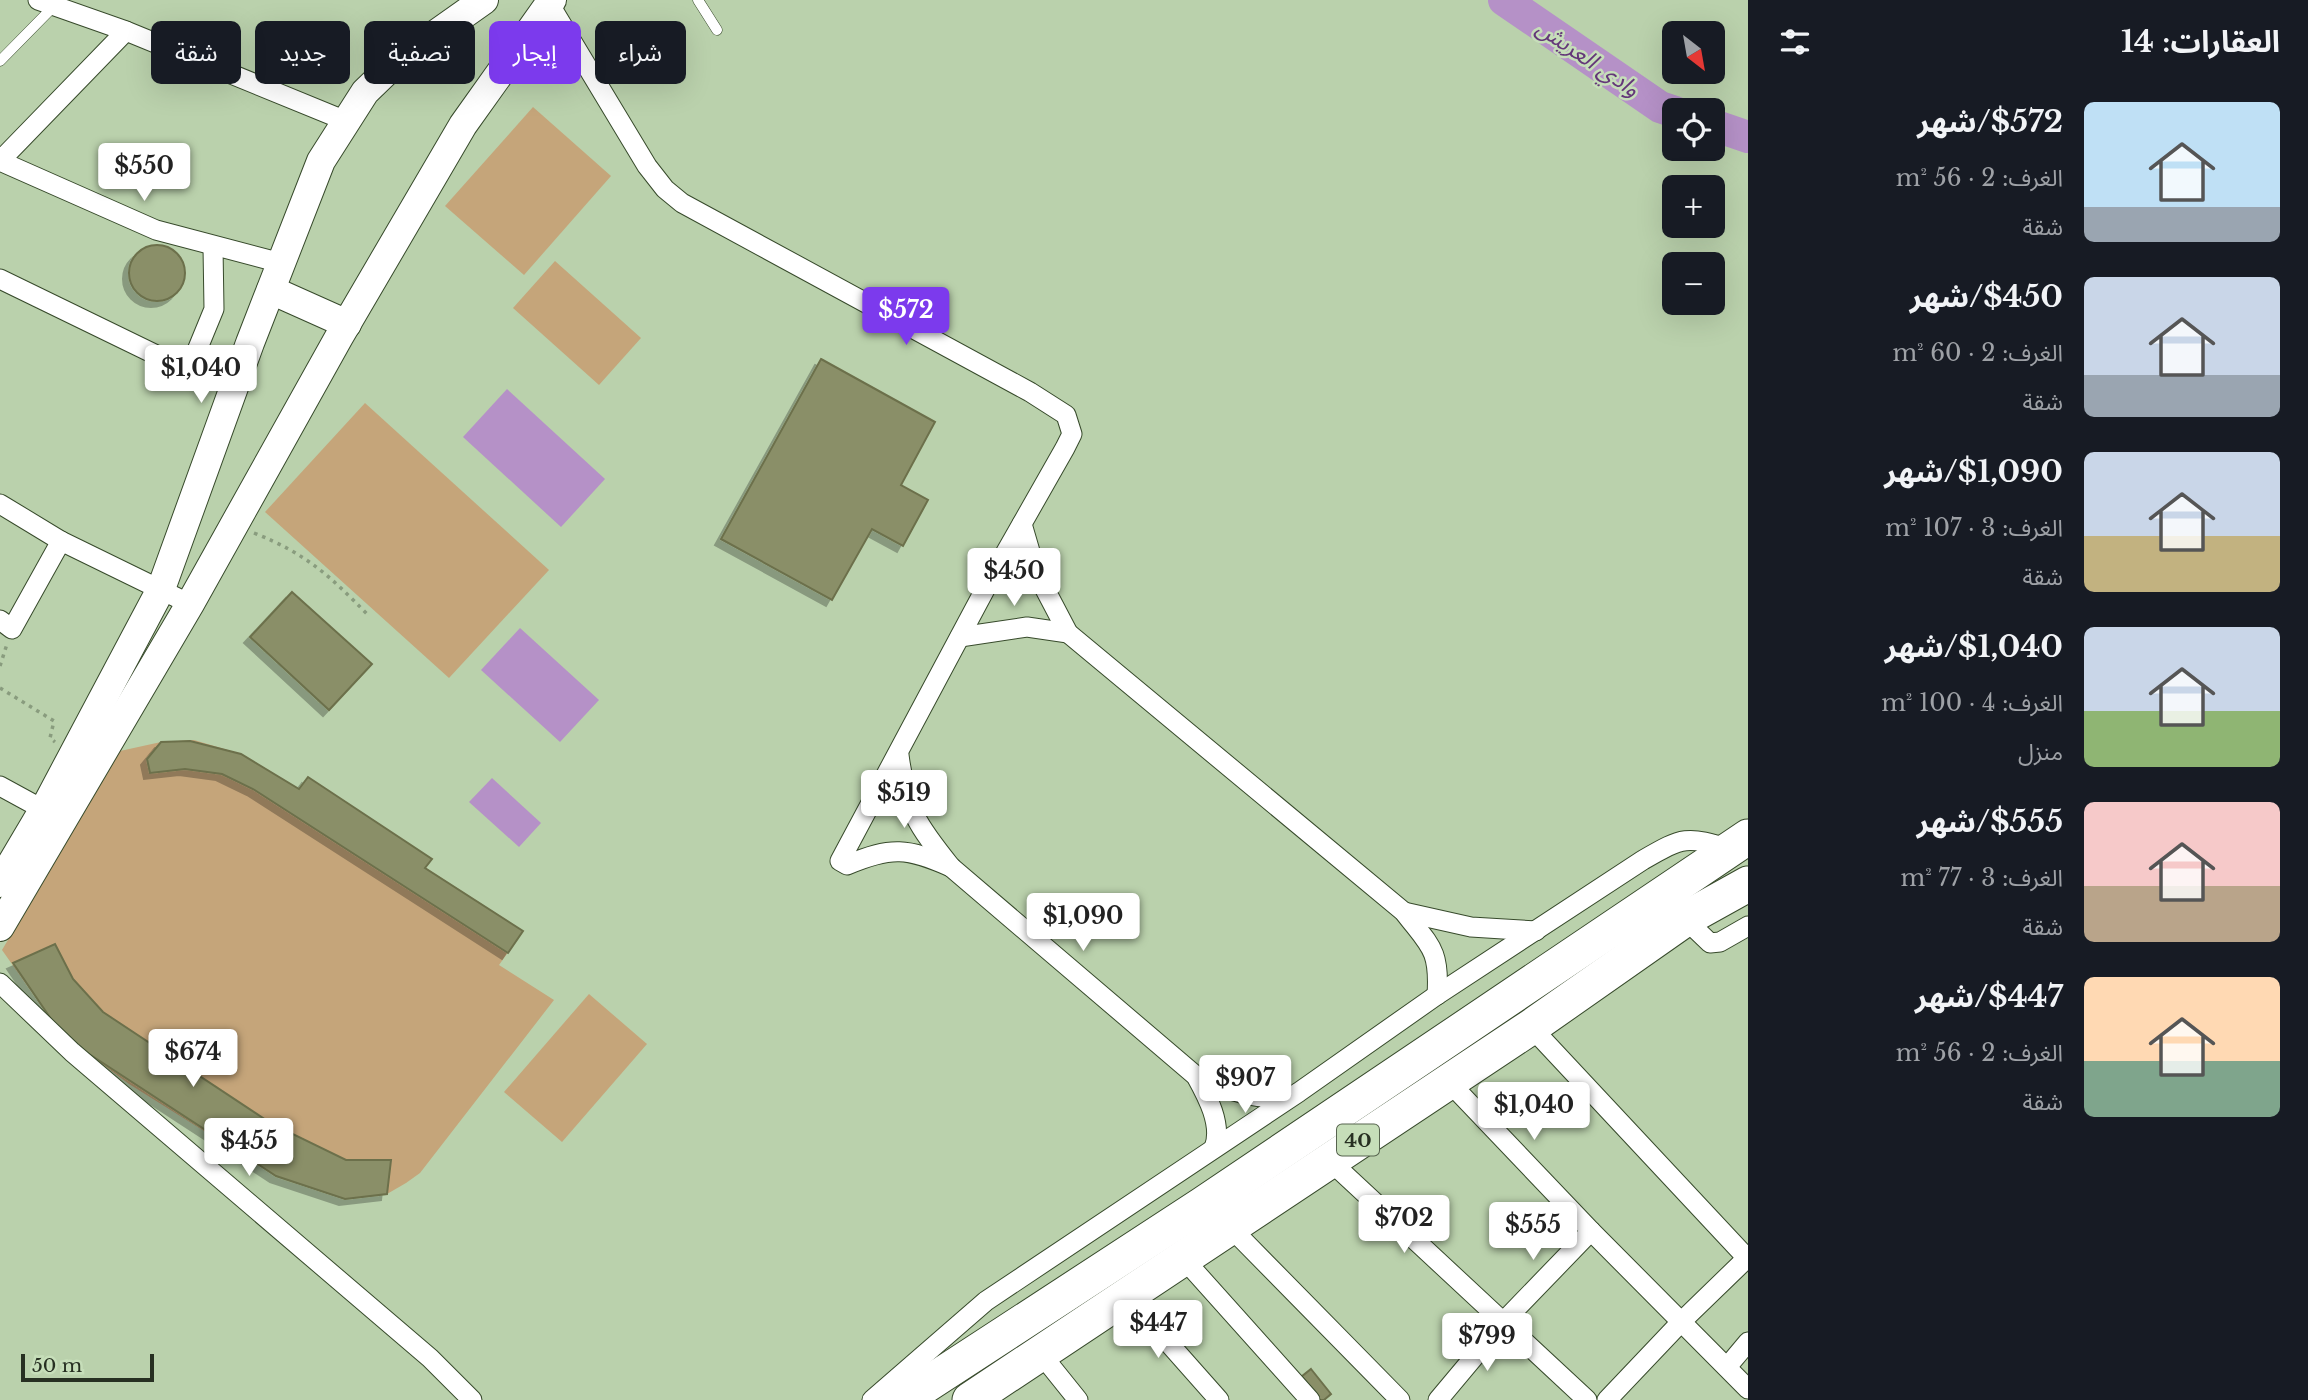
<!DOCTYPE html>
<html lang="ar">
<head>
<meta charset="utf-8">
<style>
	body { margin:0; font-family:"Libre Baskerville","Noto Sans Arabic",serif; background:#20242c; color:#f1f3f6; direction:rtl; height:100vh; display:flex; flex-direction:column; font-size:26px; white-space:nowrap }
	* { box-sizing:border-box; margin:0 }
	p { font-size:23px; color:#9ea1a6 }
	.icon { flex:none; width:38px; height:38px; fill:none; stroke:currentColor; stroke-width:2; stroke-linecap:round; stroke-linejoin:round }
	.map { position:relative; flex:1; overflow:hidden; direction:ltr }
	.drawer { display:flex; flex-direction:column; background:#171b24; width:560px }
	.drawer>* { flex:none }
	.hud { position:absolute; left:21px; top:21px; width:665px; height:63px; direction:rtl; display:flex; gap:14px }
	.needle { width:46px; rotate:149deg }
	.tools { position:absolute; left:1662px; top:21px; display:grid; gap:14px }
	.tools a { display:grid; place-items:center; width:63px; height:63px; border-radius:10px; background:#171b24; box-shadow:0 7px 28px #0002; font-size:35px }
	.scale { position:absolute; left:21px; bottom:18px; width:133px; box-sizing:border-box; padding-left:7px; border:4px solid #273022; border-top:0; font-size:19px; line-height:24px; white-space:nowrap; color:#273022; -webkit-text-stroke:5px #c6deb9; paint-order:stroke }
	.price { position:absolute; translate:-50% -60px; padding:0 16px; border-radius:7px; background:#fff; color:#222; font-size:23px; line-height:46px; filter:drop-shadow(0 2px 4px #0008) }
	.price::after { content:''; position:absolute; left:50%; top:42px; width:21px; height:16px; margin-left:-10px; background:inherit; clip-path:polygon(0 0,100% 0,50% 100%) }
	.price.current { background:#7c3aed; color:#fff }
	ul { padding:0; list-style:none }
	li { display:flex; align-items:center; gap:21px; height:175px; padding:0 28px }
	li span { display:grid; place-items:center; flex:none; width:196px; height:140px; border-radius:10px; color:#555 }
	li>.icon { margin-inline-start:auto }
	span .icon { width:84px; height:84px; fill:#fffc; stroke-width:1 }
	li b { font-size:30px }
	h2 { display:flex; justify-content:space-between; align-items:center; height:84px; padding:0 28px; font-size:30px }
	.tag { padding:0 24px; border-radius:10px; background:#171b24; box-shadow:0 7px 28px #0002; font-size:24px; line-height:63px }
	.tag.current { background:#7c3aed; color:#fff }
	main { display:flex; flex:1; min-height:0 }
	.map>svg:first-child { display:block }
	.green { fill:#c5a57a }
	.water { fill:#b591c7 }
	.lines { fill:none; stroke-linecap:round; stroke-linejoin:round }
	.river { stroke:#b591c7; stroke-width:32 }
	.building { fill:#8a8f68; stroke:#6c704b; stroke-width:2; filter:url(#shadow) }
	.lane-casing { stroke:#374a2b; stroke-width:11 }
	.street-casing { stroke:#374a2b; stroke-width:21 }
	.secondary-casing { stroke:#374a2b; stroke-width:30 }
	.highway-casing { stroke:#374a2b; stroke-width:37 }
	.path { stroke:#899c7e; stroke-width:3.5; stroke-dasharray:3.5 5; stroke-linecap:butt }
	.lane { stroke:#fff; stroke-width:10 }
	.street { stroke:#fff; stroke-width:19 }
	.secondary { stroke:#fff; stroke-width:28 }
	.highway { stroke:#fff; stroke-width:35 }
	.labels { text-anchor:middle; stroke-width:5; stroke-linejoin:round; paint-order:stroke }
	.shield { fill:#c6deb9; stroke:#57644f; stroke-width:2 }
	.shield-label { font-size:19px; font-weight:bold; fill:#273022 }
	.water-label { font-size:23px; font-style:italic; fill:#643779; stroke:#c6deb9 }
</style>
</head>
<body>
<main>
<section class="drawer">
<h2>العقارات: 14<svg class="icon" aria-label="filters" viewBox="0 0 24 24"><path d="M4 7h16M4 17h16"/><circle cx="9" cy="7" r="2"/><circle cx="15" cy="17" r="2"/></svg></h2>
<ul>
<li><span style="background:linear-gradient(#bfe0f5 75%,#9aa5b1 0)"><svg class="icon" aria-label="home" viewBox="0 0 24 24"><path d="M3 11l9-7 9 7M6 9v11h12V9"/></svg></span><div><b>$572/شهر</b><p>الغرف: 2 · 56 m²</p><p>شقة</p></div></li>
<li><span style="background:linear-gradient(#c9d6e8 70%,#9aa5b1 0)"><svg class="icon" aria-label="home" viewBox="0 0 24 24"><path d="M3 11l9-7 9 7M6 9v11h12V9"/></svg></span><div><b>$450/شهر</b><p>الغرف: 2 · 60 m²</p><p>شقة</p></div></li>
<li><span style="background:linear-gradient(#c9d6e8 60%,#c2b280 0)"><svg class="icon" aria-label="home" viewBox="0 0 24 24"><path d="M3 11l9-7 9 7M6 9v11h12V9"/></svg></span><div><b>$1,090/شهر</b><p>الغرف: 3 · 107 m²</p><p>شقة</p></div></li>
<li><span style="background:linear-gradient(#c9d6e8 60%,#8fb573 0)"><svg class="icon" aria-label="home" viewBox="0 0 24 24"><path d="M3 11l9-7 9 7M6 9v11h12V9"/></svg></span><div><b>$1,040/شهر</b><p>الغرف: 4 · 100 m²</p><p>منزل</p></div></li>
<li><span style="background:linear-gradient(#f6c9c9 60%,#b9a48a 0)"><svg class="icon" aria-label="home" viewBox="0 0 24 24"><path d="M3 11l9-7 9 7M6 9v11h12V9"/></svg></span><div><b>$555/شهر</b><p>الغرف: 3 · 77 m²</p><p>شقة</p></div></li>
<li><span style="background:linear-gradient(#ffd9b3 60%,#7fa58c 0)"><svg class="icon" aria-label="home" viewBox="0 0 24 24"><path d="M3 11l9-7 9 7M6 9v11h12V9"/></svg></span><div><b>$447/شهر</b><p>الغرف: 2 · 56 m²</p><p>شقة</p></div></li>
</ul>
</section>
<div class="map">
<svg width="1748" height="1400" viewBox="0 0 1748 1400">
	<defs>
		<filter id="shadow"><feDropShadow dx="-6" dy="6" stdDeviation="0" flood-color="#0004"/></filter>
	</defs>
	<rect width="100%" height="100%" fill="#bad1ac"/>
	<g class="green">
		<polygon points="533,107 611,176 524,275 445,206"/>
		<polygon points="555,261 641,338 599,385 513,308"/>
		<polygon points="365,403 549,570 449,678 265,512"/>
		<polygon points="194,740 241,754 299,789 308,777 432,859 426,868 523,931 499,965 554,1000 420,1173 406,1183 387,1194 345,1199 276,1176 129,1084 86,1052 53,1022 2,950 120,751 161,742"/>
		<polygon points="589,994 647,1044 562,1142 504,1092"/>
	</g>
	<g class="water">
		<polygon points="507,389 605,479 561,527 463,437"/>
		<polygon points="520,628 599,700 560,742 481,670"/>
		<polygon points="492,778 541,823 519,847 469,802"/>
	</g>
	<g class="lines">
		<g class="river">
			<polyline points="1504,0 1660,107 1675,112"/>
			<polyline points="1713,125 1748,137"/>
		</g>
	</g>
	<g class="building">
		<circle cx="157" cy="273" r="28"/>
		<polygon points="821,359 935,422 901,485 928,500 903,546 872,529 832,600 721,539"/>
		<polygon points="292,592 372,664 329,710 250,637"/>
		<polygon points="190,741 241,754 299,789 308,777 432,859 425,868 523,931 508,953 253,789 222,774 185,769 150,773 147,759 161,742"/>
		<polygon points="55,944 73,979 103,1012 272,1124 346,1160 391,1160 387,1194 345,1199 276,1176 86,1052 53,1022 13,963"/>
		<polygon points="1311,1369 1331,1394 1324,1400 1311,1400 1296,1381"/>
	</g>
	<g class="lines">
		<defs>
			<g id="lane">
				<polyline points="698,0 717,30"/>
				<polyline points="0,61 54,6"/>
			</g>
			<g id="street">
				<polyline points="38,0 126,31 346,121"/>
				<path d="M547,0L647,166L665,189L682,203L1030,392L1066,415L1072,434L1065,448L990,580L840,861L847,865C892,846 907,848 951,867"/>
				<polyline points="0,161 156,230 281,263"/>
				<polyline points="0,161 126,31"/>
				<polyline points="0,279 181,367 193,360 214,309 213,247"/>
				<polyline points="0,504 61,541 190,604"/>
				<path d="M1022,524L1036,572L1068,633L1404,912C1430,946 1440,949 1437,995"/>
				<polyline points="0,620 12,629 61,541"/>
				<polyline points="960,637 1027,627 1068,633"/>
				<path d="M899,755C906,809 917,825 951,867L1196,1076C1207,1096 1223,1125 1214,1148"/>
				<polyline points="0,786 44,810"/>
				<polyline points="1404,912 1471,927 1536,931"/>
				<polyline points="1685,919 1710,943 1720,942 1748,926"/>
				<polyline points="0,983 72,1052 430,1358 472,1400"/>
				<polyline points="1531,1027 1747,1258"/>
				<path d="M1196,1076C1226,1088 1255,1103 1288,1095"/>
				<polyline points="1448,1081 1591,1231 1748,1389"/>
				<polyline points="1329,1160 1587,1400"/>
				<polyline points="1230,1227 1400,1400"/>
				<polyline points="1182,1257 1310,1400"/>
				<polyline points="1126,1295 1219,1400"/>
				<polyline points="1041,1354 1078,1400"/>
				<polyline points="1727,1367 1748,1342"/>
				<path d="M872,1400L986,1301L1299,1092L1437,995L1643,860C1683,837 1686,835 1732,850"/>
				<polyline points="1438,1400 1505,1320 1591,1231"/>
				<polyline points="1607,1400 1682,1321 1748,1257"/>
			</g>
			<g id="secondary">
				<polyline points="271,290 347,324"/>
				<polyline points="0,883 48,802 161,589 250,343 321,161 365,92 395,63 484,0"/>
				<polyline points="0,927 190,604 339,337 463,125 552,0"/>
			</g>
			<g id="highway">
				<polyline points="903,1400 1202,1205 1748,837"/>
				<polyline points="970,1400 1531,1027 1685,919 1748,884"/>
			</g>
		</defs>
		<use href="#lane" class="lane-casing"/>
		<use href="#street" class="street-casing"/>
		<use href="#secondary" class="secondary-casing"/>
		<use href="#highway" class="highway-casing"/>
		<g class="path">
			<path d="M254,533C307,554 330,576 369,616"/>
			<polyline points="0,666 7,644"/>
			<polyline points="0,688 54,721 50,738 55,742"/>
		</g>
		<use href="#lane" class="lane"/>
		<use href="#street" class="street"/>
		<use href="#secondary" class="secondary"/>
		<use href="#highway" class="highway"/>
	</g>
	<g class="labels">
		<rect class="shield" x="1337" y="1124.5" width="42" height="31" rx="5"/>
		<g class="shield-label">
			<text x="1358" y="1147">40</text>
		</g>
		<g class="water-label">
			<text transform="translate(1588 58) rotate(34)" y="8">وادي العريش</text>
		</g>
	</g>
</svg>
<div class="tools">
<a><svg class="needle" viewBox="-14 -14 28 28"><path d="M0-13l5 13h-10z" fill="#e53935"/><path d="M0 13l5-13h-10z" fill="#9ea1a6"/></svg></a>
<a><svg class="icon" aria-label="locate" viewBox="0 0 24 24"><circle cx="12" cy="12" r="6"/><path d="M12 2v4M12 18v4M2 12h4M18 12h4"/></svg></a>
<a>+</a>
<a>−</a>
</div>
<div class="scale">50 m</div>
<b class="price" style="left:144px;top:203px">$550</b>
<b class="price current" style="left:906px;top:347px">$572</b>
<b class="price" style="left:201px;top:405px">$1,040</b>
<b class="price" style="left:1014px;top:608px">$450</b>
<b class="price" style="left:904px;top:830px">$519</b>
<b class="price" style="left:1083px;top:953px">$1,090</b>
<b class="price" style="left:193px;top:1089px">$674</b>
<b class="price" style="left:1245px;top:1115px">$907</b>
<b class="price" style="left:1534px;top:1142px">$1,040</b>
<b class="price" style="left:249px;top:1178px">$455</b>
<b class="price" style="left:1404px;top:1255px">$702</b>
<b class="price" style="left:1533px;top:1262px">$555</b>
<b class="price" style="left:1158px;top:1360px">$447</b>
<b class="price" style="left:1487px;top:1373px">$799</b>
<div class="hud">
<a class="tag">شراء</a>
<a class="tag current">إيجار</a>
<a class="tag">تصفية</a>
<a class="tag">جديد</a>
<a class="tag">شقة</a>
</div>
</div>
</main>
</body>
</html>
